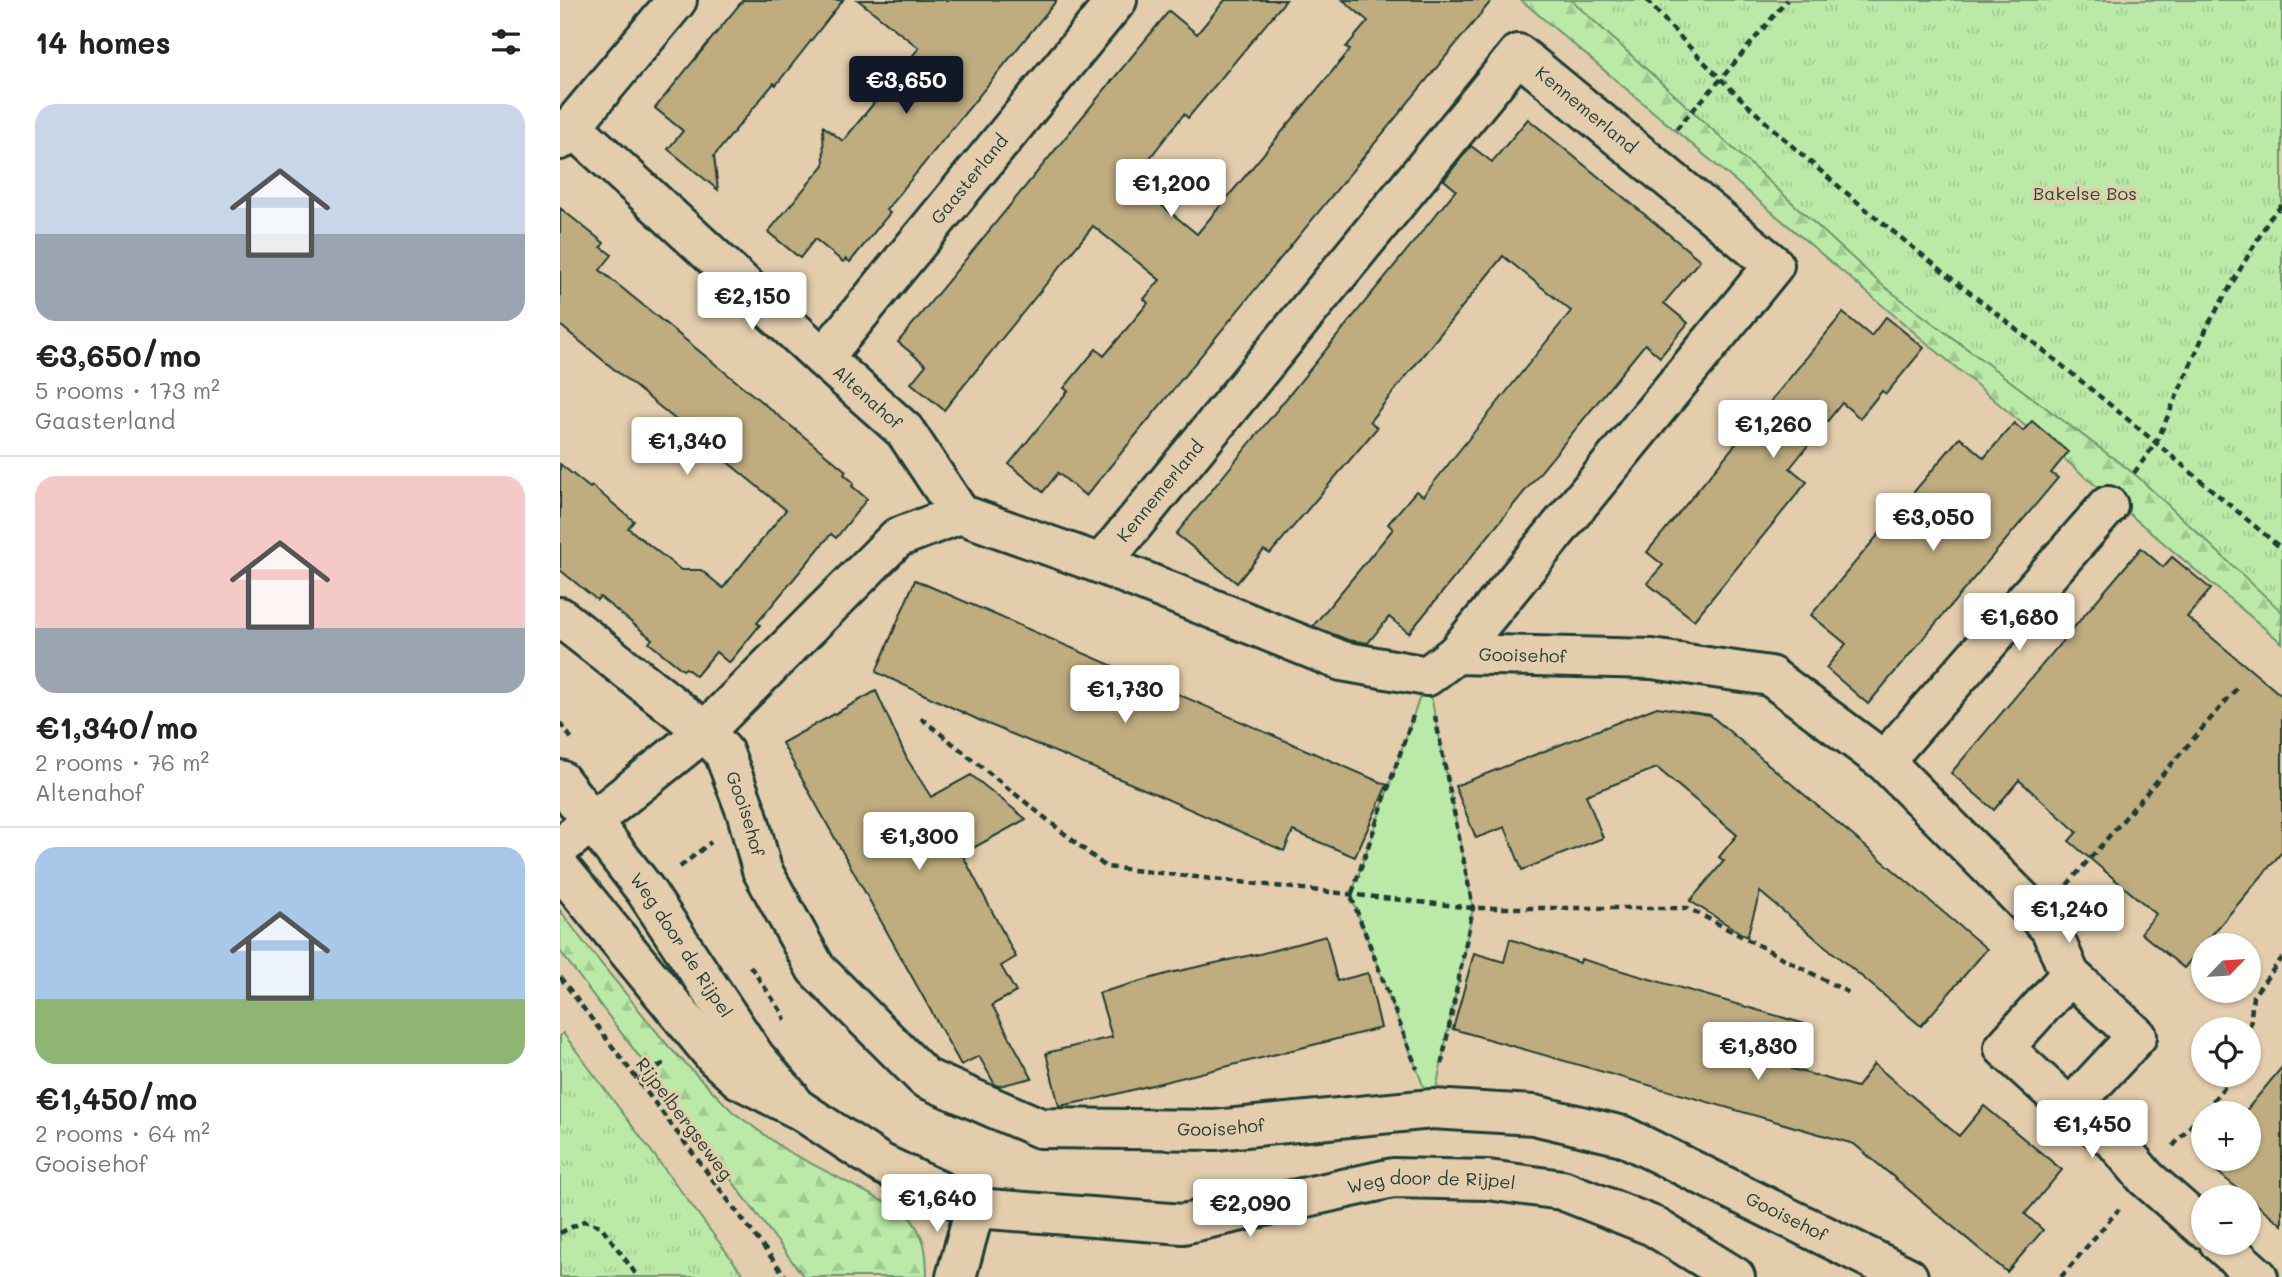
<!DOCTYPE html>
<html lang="en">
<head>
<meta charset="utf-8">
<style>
	body { margin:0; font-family:Mali,sans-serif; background:#f6f6f6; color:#222; height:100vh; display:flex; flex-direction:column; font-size:26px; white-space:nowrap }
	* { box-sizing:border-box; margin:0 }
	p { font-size:23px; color:#767676 }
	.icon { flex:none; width:38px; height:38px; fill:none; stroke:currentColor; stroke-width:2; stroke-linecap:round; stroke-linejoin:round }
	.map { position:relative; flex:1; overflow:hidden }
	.details { display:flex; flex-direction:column; background:#fff; width:560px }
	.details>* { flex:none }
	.needle { width:46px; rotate:65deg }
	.buttons { position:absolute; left:1631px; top:933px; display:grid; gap:14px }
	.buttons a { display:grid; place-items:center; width:70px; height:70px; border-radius:50%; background:#fff; box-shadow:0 2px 5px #0004; font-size:35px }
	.price { position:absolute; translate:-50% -60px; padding:0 16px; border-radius:7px; background:#fff; color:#222; font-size:23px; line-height:46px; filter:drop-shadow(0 2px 4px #0008) }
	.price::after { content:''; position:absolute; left:50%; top:42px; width:21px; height:16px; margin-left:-10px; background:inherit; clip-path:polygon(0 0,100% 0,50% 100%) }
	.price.on { background:#111827; color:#fff }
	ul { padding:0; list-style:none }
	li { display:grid; align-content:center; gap:14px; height:371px; padding:0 35px }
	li+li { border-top:2px solid #e0e0e0 }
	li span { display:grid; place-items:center; height:217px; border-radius:21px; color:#555 }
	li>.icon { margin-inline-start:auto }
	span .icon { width:126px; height:126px; fill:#fffc; stroke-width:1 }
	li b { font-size:30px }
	h2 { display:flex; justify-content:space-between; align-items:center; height:84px; padding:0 35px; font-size:30px }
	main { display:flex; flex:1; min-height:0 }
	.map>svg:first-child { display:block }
	.grass { fill:#bbeaa8; stroke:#6d946e; stroke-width:2 }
	.forest { fill:url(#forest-firs); stroke:#6d946e; stroke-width:2 }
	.park { fill:url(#park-tufts); stroke:#6d946e; stroke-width:2 }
	.building { fill:#bfad80; stroke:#1f3d34; stroke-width:2 }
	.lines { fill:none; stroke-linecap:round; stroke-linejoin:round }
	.street-casing { stroke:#1f3d34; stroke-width:44 }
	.secondary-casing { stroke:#1f3d34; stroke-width:44 }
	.path { stroke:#1f3d34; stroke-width:4.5; stroke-dasharray:7 5; stroke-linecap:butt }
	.street { stroke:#e3cdac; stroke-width:38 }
	.secondary { stroke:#e3cdac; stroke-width:38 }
	.labels { text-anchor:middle; stroke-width:6; stroke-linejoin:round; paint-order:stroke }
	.street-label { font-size:18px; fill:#1f3d34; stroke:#e3cdac }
	.park-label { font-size:18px; fill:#27463a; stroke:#e3cdac }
</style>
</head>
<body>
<main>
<section class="details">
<h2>14 homes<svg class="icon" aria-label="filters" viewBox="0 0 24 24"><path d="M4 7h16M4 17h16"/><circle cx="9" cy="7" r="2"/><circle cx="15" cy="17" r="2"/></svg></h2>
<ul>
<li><span style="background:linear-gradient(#c9d6e8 60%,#9aa5b1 0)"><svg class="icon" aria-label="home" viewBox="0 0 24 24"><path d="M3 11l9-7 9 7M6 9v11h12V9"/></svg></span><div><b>€3,650/mo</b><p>5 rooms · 173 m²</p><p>Gaasterland</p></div></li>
<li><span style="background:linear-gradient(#f6c9c9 70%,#9aa5b1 0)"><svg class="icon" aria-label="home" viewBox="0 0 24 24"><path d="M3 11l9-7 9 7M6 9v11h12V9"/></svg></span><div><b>€1,340/mo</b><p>2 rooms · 76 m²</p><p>Altenahof</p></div></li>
<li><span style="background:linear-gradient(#a9c7e8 70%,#8fb573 0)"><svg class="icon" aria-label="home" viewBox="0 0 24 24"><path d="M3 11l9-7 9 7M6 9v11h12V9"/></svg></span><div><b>€1,450/mo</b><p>2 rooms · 64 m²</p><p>Gooisehof</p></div></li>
</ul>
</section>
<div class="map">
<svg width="1722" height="1277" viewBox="0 0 1722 1277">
	<defs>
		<pattern id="forest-firs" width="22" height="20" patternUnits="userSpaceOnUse" patternTransform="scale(1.75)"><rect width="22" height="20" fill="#bbeaa8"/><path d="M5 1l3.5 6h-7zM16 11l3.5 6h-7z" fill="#a0ca91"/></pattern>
		<pattern id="park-tufts" width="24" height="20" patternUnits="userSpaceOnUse" patternTransform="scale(1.75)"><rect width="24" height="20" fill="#bbeaa8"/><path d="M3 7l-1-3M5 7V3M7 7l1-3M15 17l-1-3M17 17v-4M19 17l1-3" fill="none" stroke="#a0ca91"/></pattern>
	</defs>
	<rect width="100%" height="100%" fill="#e3cdac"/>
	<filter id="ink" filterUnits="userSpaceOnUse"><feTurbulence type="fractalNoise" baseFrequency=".0143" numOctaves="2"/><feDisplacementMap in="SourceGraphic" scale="14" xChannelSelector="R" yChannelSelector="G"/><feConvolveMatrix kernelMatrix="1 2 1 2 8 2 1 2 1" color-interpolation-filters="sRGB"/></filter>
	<g filter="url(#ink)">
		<polygon class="grass" points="867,676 913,908 872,1109 791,896"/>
		<g class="forest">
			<polygon points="961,0 1240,0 1722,462 1722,643"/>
			<path d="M0,910L22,940L109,1047L173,1112L227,1151L346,1213C365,1234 367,1250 367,1277H244L0,951Z"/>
		</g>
		<g class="park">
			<polygon points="1011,0 1722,0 1722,612 1577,476 1322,285"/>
			<polygon points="3,1033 185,1277 0,1277 0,1036"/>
		</g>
		<g class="building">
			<polygon points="183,0 283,0 216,85 214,83 154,156 158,190 108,149 123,131 95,108"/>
			<polygon points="298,0 497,0 326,210 330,213 290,262 286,259 283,262 255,239 240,258 208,232 264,165 263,126 283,141 359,48"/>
			<polygon points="665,0 726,0 628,118 624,114 572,181 637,234 790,50 786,47 808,21 783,0 932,0 526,496 498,473 483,492 449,464 508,391 504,388 536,349 544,356 588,303 584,299 600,280 533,226 384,410 351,383 366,365 338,342 609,11 637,34"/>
			<polygon points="968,119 1140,260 1104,303 1128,323 1100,357 1085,344 849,633 829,617 808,643 788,640 753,626 833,529 828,524 856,491 863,496 1011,311 943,256 810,421 817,428 710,554 704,550 677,583 616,534 896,190 884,180 911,146 932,162"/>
			<polygon points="0,208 44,243 41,247 52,255 40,270 286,471 284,474 294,483 292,486 307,499 276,538 271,534 197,623 200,625 169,663 156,652 136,676 126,668 123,670 89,643 92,639 40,597 37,600 0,570 0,464 30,488 32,486 74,521 68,528 121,570 141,570 163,588 226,510 0,325"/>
			<polygon points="1283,313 1311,336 1326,317 1364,348 1326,394 1322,391 1300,418 1282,403 1230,468 1247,482 1134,620 1087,583 1103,565 1087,552"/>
			<polygon points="1472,421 1508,452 1491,473 1498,478 1308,704 1266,668 1286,644 1251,615 1400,437 1424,458 1454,423 1463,431"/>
			<polygon points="1581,548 1603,567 1612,557 1651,589 1627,617 1722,696 1722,852 1624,968 1581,933 1596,914 1509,841 1517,832 1459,780 1434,810 1391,773"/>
			<polygon points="355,580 827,785 795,857 733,831 724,851 591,792 423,722 316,672"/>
			<polygon points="316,691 347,759 371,797 411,775 466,819 402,854 456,957 441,966 456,992 432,1005 472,1078 439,1086 435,1085 419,1056 401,1065 222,743"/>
			<polygon points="1097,707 1150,715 1427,949 1361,1026 1200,892 1187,937 1130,901 1164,861 1159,857 1177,835 1097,768 1026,795 1043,838 962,870 945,827 916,838 895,786"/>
			<polygon points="766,936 777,981 808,973 821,1028 536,1099 499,1106 486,1053 552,1037 539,993 610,973 696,954 696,955"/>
			<polygon points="950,939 1020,963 1021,959 1245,1024 1232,1069 1297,1087 1314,1064 1399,1136 1424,1106 1502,1170 1465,1214 1483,1230 1447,1272 1294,1144 893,1029 914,953 944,962"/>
			<polygon points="1722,1067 1722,1225 1644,1161 1647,1158 1689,1158 1689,1113 1684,1113"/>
		</g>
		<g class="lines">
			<defs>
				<g id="street">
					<path id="s1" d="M12,126L263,358L345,431L400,514"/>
					<polyline points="0,140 117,0"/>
					<path id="s2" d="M263,358L557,0"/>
					<path id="s3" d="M541,564L958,54L1214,265L896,654"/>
					<path id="s4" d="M0,617L145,731L164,753L187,814L202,870L256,969L365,1078L480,1128L655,1130L872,1109L974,1115L1063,1136L1348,1277"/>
					<polyline points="1324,761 1548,506"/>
					<path id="s5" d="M0,847L145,731L337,538L400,514L541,564L782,661L867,676L896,654L1092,659L1210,676L1324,761L1490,928L1510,975"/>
					<polyline points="1510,1108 1577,1036 1510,975 1444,1048 1510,1108 1554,1140 1586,1178 1643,1228"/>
					<polyline points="1659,1242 1698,1277"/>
					<polyline points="396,1277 415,1208"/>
				</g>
				<g id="secondary">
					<path id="s6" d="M0,780L85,890L195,1057L230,1098"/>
					<path id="s7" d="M0,868L155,1057L179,1079L240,1110L322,1164L415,1208L623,1224L833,1178L928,1180L1002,1190L1093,1226L1175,1277"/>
				</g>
			</defs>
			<use href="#street" class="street-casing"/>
			<use href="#secondary" class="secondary-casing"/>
			<g class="path">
				<path d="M1087,0C1199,130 1339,237 1474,343C1558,410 1640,480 1722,549"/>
				<polyline points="1116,129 1161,79 1227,0"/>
				<polyline points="1574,473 1596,443 1648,325 1710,218 1722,205"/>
				<polyline points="853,716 791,896 857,1069"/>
				<polyline points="875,716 913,908 881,1067"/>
				<polyline points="361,718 546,867 913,908 1128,908 1291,994"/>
				<polyline points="0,723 12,739"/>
				<polyline points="120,867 151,842"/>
				<polyline points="1507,885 1678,687"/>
				<polyline points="190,966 223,1014 225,1020"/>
				<polyline points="0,977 226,1277"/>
				<polyline points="1689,1038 1693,996 1722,958"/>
				<polyline points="78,1081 102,1064 101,1063"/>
				<polyline points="1613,1146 1676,1074"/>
				<polyline points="0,1233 24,1221 41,1226 78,1277"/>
				<polyline points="1501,1277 1559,1209"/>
			</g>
			<use href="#street" class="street"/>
			<use href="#secondary" class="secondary"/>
		</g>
	</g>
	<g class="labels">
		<g class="street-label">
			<text dy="6" stroke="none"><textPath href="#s3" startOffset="747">Kennemerland</textPath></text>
			<text dy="6" stroke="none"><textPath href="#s2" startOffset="231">Gaasterland</textPath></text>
			<text dy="6" stroke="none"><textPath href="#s1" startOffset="401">Altenahof</textPath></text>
			<text dy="6" stroke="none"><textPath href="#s3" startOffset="94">Kennemerland</textPath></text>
			<text dy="6" stroke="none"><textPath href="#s5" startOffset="1124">Gooisehof</textPath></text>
			<text dy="6" stroke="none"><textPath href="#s4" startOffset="278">Gooisehof</textPath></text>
			<text dy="6" stroke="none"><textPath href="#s6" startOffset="205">Weg door de Rijpel</textPath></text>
			<text transform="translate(124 1119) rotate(53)" y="6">Rijpelbergseweg</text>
			<text dy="6" stroke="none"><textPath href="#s4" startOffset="910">Gooisehof</textPath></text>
			<text dy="6" stroke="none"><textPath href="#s7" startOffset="1008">Weg door de Rijpel</textPath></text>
			<text dy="6" stroke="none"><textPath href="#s4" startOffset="1498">Gooisehof</textPath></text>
		</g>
		<g class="park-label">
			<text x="1525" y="200">Bakelse Bos</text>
		</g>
	</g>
</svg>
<div class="buttons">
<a><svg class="needle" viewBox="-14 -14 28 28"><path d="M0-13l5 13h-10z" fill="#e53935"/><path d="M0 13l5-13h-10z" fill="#767676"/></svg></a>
<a><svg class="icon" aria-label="locate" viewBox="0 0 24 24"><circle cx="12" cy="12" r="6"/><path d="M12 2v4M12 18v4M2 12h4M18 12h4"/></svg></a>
<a>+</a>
<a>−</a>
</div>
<b class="price on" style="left:346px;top:116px">€3,650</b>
<b class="price" style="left:611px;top:219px">€1,200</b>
<b class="price" style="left:192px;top:332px">€2,150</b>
<b class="price" style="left:1213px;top:460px">€1,260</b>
<b class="price" style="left:127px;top:477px">€1,340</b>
<b class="price" style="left:1373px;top:553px">€3,050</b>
<b class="price" style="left:1459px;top:653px">€1,680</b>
<b class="price" style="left:565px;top:725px">€1,730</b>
<b class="price" style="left:359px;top:872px">€1,300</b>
<b class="price" style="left:1509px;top:945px">€1,240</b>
<b class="price" style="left:1198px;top:1082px">€1,830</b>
<b class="price" style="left:1532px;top:1160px">€1,450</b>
<b class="price" style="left:377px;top:1234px">€1,640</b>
<b class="price" style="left:690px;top:1239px">€2,090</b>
</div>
</main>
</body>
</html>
